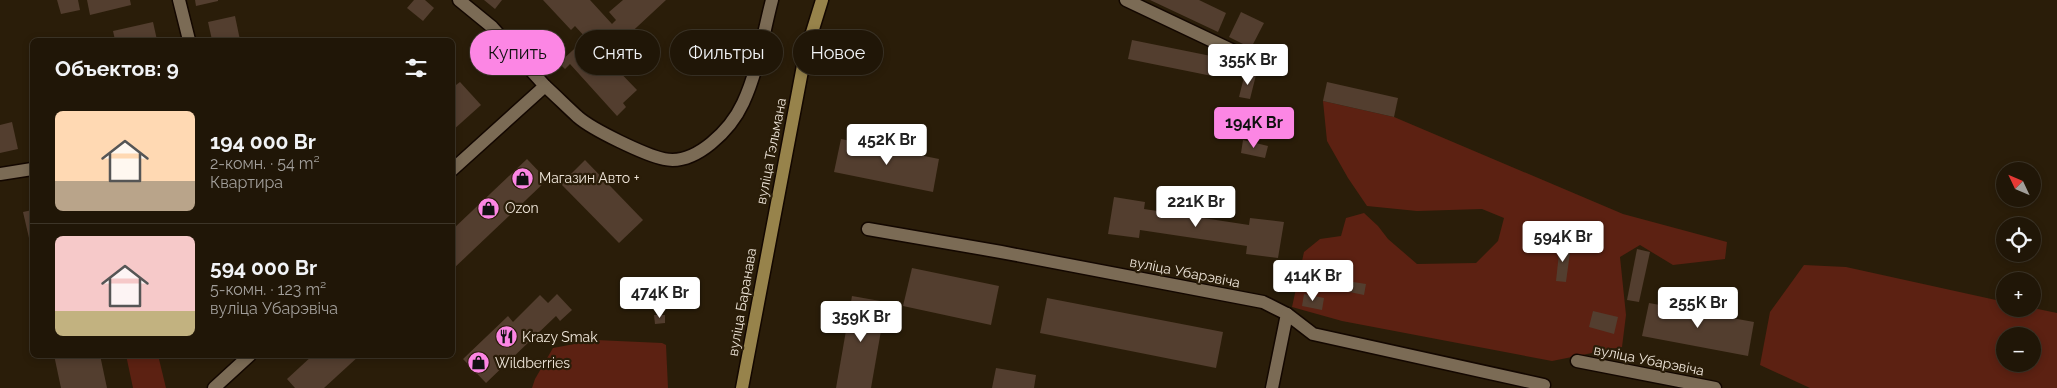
<!DOCTYPE html>
<html lang="ru">
<head>
<meta charset="utf-8">
<style>
	body { margin:0; font-family:Raleway,sans-serif; background:#281f11; color:#f1f3f6; height:100vh; display:flex; flex-direction:column; font-size:19px; white-space:nowrap }
	* { box-sizing:border-box; margin:0 }
	p { font-size:16px; color:#a29f9b }
	.icon { flex:none; width:28px; height:28px; fill:none; stroke:currentColor; stroke-width:2; stroke-linecap:round; stroke-linejoin:round }
	.map { position:relative; flex:1; overflow:hidden }
	.drawer { position:absolute; left:30px; top:38px; width:425px; height:320px; display:flex; flex-direction:column; background:#201607; border-radius:8px; box-shadow:0 2px 8px #0003,0 0 0 1px #3d3528 }
	.drawer>* { flex:none }
	.top-card { position:absolute; left:470px; top:30px; width:475px; height:45px; display:flex; gap:10px }
	.needle { width:32px; rotate:314deg }
	.fabs { position:absolute; left:1996px; top:162px; display:grid; gap:10px }
	.fabs a { display:grid; place-items:center; width:45px; height:45px; border-radius:50%; background:#201607; box-shadow:0 2px 8px #0003,0 0 0 1px #3d3528; font-size:25px }
	.price { position:absolute; translate:-50% -42px; padding:0 11px; border-radius:5px; background:#fff; color:#222; font-size:16px; line-height:32px; filter:drop-shadow(0 1px 2px #0008) }
	.price::after { content:''; position:absolute; left:50%; top:30px; width:15px; height:11px; margin-left:-8px; background:inherit; clip-path:polygon(0 0,100% 0,50% 100%) }
	.price.selected { background:#fc86e4; color:#111 }
	ul { padding:0; list-style:none }
	li { display:flex; align-items:center; gap:15px; height:125px; padding:0 25px }
	li+li { border-top:1px solid #3d3528 }
	li span { display:grid; place-items:center; flex:none; width:140px; height:100px; border-radius:8px; color:#555 }
	li>.icon { margin-inline-start:auto }
	span .icon { width:60px; height:60px; fill:#fffc; stroke-width:1 }
	li b { font-size:21px }
	h2 { display:flex; justify-content:space-between; align-items:center; height:60px; padding:0 25px; font-size:21px }
	.pill { padding:0 18px; border-radius:22px; background:#201607; box-shadow:0 2px 8px #0003,0 0 0 1px #3d3528; font-size:18px; line-height:45px }
	.pill.selected { background:#fc86e4; color:#111 }
	.map>svg:first-child { display:block }
	.green { fill:#5c2112; fill-rule:evenodd }
	.building { fill:#533e2f }
	.lines { fill:none; stroke-linecap:round; stroke-linejoin:round }
	.street-casing { stroke:#130700; stroke-width:15 }
	.secondary-casing { stroke:#130700; stroke-width:15 }
	.street { stroke:#7b6b55; stroke-width:12 }
	.secondary { stroke:#97834b; stroke-width:12 }
	.labels { text-anchor:middle; stroke-width:4.5; stroke-linejoin:round; paint-order:stroke }
	.street-label { font-size:14px; fill:#f0e7db; stroke:#2a1d09 }
	.poi-label { font-size:14px; fill:#f0e7db; stroke:#2a1d09; text-anchor:start }
</style>
</head>
<body>
<div class="map">
<svg width="2057" height="388" viewBox="0 0 2057 388">
	<rect width="100%" height="100%" fill="#2a1d09"/>
	<g class="green">
		<polygon points="1323,101 1394,117 1623,214 1727,242 1725,259 1673,265 1640,245 1620,257 1626,315 1622,347 1552,361 1342,321 1292,307 1304,252 1320,239 1341,236 1346,218 1364,213 1378,226 1388,239 1417,264 1476,263 1498,241 1504,218 1482,209 1417,211 1367,206 1348,178 1327,141"/>
		<path d="M1804,265L1846,267L2005,302V309L2033,308L2057,313V388H1810L1760,365L1770,312ZM2005,336H2032V364H2005Z"/>
		<polygon points="596,340 662,343 666,345 668,388 532,388 535,379 553,348"/>
		<polygon points="126,355 158,355 166,388 133,388"/>
	</g>
	<g class="building">
		<polygon points="57,0 78,0 80,10 61,14"/>
		<polygon points="87,0 130,0 131,5 90,15"/>
		<polygon points="195,0 218,0 218,1 196,6"/>
		<polygon points="414,0 425,0 434,8 423,21 407,8"/>
		<polygon points="484,0 502,0 495,9"/>
		<polygon points="543,0 590,0 612,24 616,20 609,12 623,0 666,0 623,40 615,31 593,51 605,64 609,61 637,90 623,103 626,107 617,116 570,64 565,69 559,63 586,38 575,26 571,30"/>
		<polygon points="1150,0 1199,0 1226,13 1218,32"/>
		<polygon points="1241,12 1264,23 1251,48 1229,37"/>
		<polygon points="235,16 240,40 212,40 208,22"/>
		<polygon points="153,22 157,40 115,40 113,31"/>
		<polygon points="1132,40 1216,57 1212,76 1128,59"/>
		<polygon points="1245,73 1256,75 1250,99 1239,97"/>
		<polygon points="460,82 481,105 452,131 452,88"/>
		<polygon points="1327,82 1398,98 1394,117 1323,101"/>
		<polygon points="12,122 18,149 0,153 0,125"/>
		<polygon points="841,139 939,159 933,192 834,172"/>
		<polygon points="1243,140 1268,146 1265,158 1241,153"/>
		<polygon points="527,159 547,180 452,270 452,230"/>
		<polygon points="585,160 643,220 619,243 561,184"/>
		<polygon points="1114,197 1145,202 1144,209 1249,225 1250,218 1284,222 1278,258 1246,254 1247,246 1140,230 1139,238 1108,234"/>
		<polygon points="32,210 32,251 23,212"/>
		<polygon points="1560,244 1571,245 1566,282 1556,281"/>
		<polygon points="1637,249 1650,252 1639,302 1627,300"/>
		<polygon points="1303,265 1318,268 1315,283 1300,280"/>
		<polygon points="912,268 999,286 991,325 903,306"/>
		<polygon points="1347,281 1366,284 1364,295 1345,291"/>
		<polygon points="557,294 572,310 560,321 556,316 486,383 463,359 508,316 513,322 540,295 548,303"/>
		<polygon points="1304,294 1324,298 1322,310 1302,306"/>
		<polygon points="852,296 886,302 871,388 836,388"/>
		<polygon points="1047,298 1223,332 1216,368 1040,333"/>
		<polygon points="1649,303 1754,322 1748,356 1642,336"/>
		<polygon points="1593,311 1618,317 1614,334 1589,327"/>
		<polygon points="654,315 665,315 665,323 655,324"/>
		<polygon points="54,355 100,355 107,388 61,388"/>
		<polygon points="313,355 360,355 324,388 295,388 287,379"/>
		<polygon points="996,368 1036,375 1034,388 992,388"/>
	</g>
	<g class="lines">
		<defs>
			<g id="street">
				<polyline points="179,0 189,40"/>
				<polyline points="459,0 492,27 545,86"/>
				<polyline points="1126,0 1259,63"/>
				<path d="M452,170L545,86C556,96 567,107 578,117C593,130 645,155 664,159C696,166 731,129 743,103C758,71 763,34 772,0"/>
				<polyline points="0,174 32,169"/>
				<polyline points="868,229 1001,252 1263,302 1287,314 1313,334 1544,385"/>
				<polyline points="1577,361 1715,388"/>
				<polyline points="214,388 250,355"/>
				<polyline points="1272,388 1287,314"/>
			</g>
			<polyline id="secondary" points="742,388 805,55 822,0"/>
		</defs>
		<use href="#street" class="street-casing"/>
		<use href="#secondary" class="secondary-casing"/>
		<use href="#street" class="street"/>
		<use href="#secondary" class="secondary"/>
	</g>
	<defs>
		<symbol id="shop-disc" viewBox="-11 -11 22 22"><circle r="9.5" fill="#fc86e4" stroke="#2a1d09"/><path d="M-5-2.5h2.3a2.7 3.5 0 0 1 5.4 0H5L5.5 6h-11ZM-1.5-2.5h3a1.5 2.3 0 0 0-3 0Z" fill="#111"/></symbol>
		<symbol id="restaurant-disc" viewBox="-11 -11 22 22"><circle r="9.5" fill="#fc86e4" stroke="#2a1d09"/><path d="M-5-6h1v4h1v-4h1v4h1v-4h1v5L-1.5 .5V6h-2V.5L-5-1ZM5-6V6H3V1.5H1.5Q1.5-4 5-6Z" fill="#111"/></symbol>
	</defs>
	<g fill-rule="evenodd">
		<use href="#shop-disc" x="510" y="166" width="25" height="25"/>
		<use href="#shop-disc" x="476" y="196" width="25" height="25"/>
		<use href="#restaurant-disc" x="494" y="324" width="25" height="25"/>
		<use href="#shop-disc" x="466" y="350" width="25" height="25"/>
	</g>
	<g class="labels">
		<g class="street-label">
			<text transform="translate(771 151) rotate(-79)" y="5">вуліца Тэльмана</text>
			<text transform="translate(1185 272) rotate(11)" y="5">вуліца Убарэвіча</text>
			<text transform="translate(742 302) rotate(-80)" y="5">вуліца Баранава</text>
			<text transform="translate(1649 360) rotate(11)" y="5">вуліца Убарэвіча</text>
		</g>
		<g class="poi-label">
			<text x="539" y="183">Магазин Авто +</text>
			<text x="505" y="213">Ozon</text>
			<text x="522" y="342">Krazy Smak</text>
			<text x="495" y="368">Wildberries</text>
		</g>
	</g>
</svg>
<div class="fabs">
<a><svg class="needle" viewBox="-14 -14 28 28"><path d="M0-13l5 13h-10z" fill="#e53935"/><path d="M0 13l5-13h-10z" fill="#a29f9b"/></svg></a>
<a><svg class="icon" aria-label="locate" viewBox="0 0 24 24"><circle cx="12" cy="12" r="6"/><path d="M12 2v4M12 18v4M2 12h4M18 12h4"/></svg></a>
<a>+</a>
<a>−</a>
</div>
<b class="price" style="left:1248px;top:86px">355K Br</b>
<b class="price selected" style="left:1254px;top:149px">194K Br</b>
<b class="price" style="left:887px;top:166px">452K Br</b>
<b class="price" style="left:1196px;top:228px">221K Br</b>
<b class="price" style="left:1563px;top:263px">594K Br</b>
<b class="price" style="left:1313px;top:302px">414K Br</b>
<b class="price" style="left:660px;top:319px">474K Br</b>
<b class="price" style="left:1698px;top:329px">255K Br</b>
<b class="price" style="left:861px;top:343px">359K Br</b>
<div class="top-card">
<a class="pill selected">Купить</a>
<a class="pill">Снять</a>
<a class="pill">Фильтры</a>
<a class="pill">Новое</a>
</div>
<section class="drawer">
<h2>Объектов: 9<svg class="icon" aria-label="filters" viewBox="0 0 24 24"><path d="M4 7h16M4 17h16"/><circle cx="9" cy="7" r="2"/><circle cx="15" cy="17" r="2"/></svg></h2>
<ul>
<li><span style="background:linear-gradient(#ffd9b3 70%,#b9a48a 0)"><svg class="icon" aria-label="home" viewBox="0 0 24 24"><path d="M3 11l9-7 9 7M6 9v11h12V9"/></svg></span><div><b>194 000 Br</b><p>2-комн. · 54 m²</p><p>Квартира</p></div></li>
<li><span style="background:linear-gradient(#f6c9c9 75%,#c2b280 0)"><svg class="icon" aria-label="home" viewBox="0 0 24 24"><path d="M3 11l9-7 9 7M6 9v11h12V9"/></svg></span><div><b>594 000 Br</b><p>5-комн. · 123 m²</p><p>вуліца Убарэвіча</p></div></li>
</ul>
</section>
</div>
</body>
</html>
